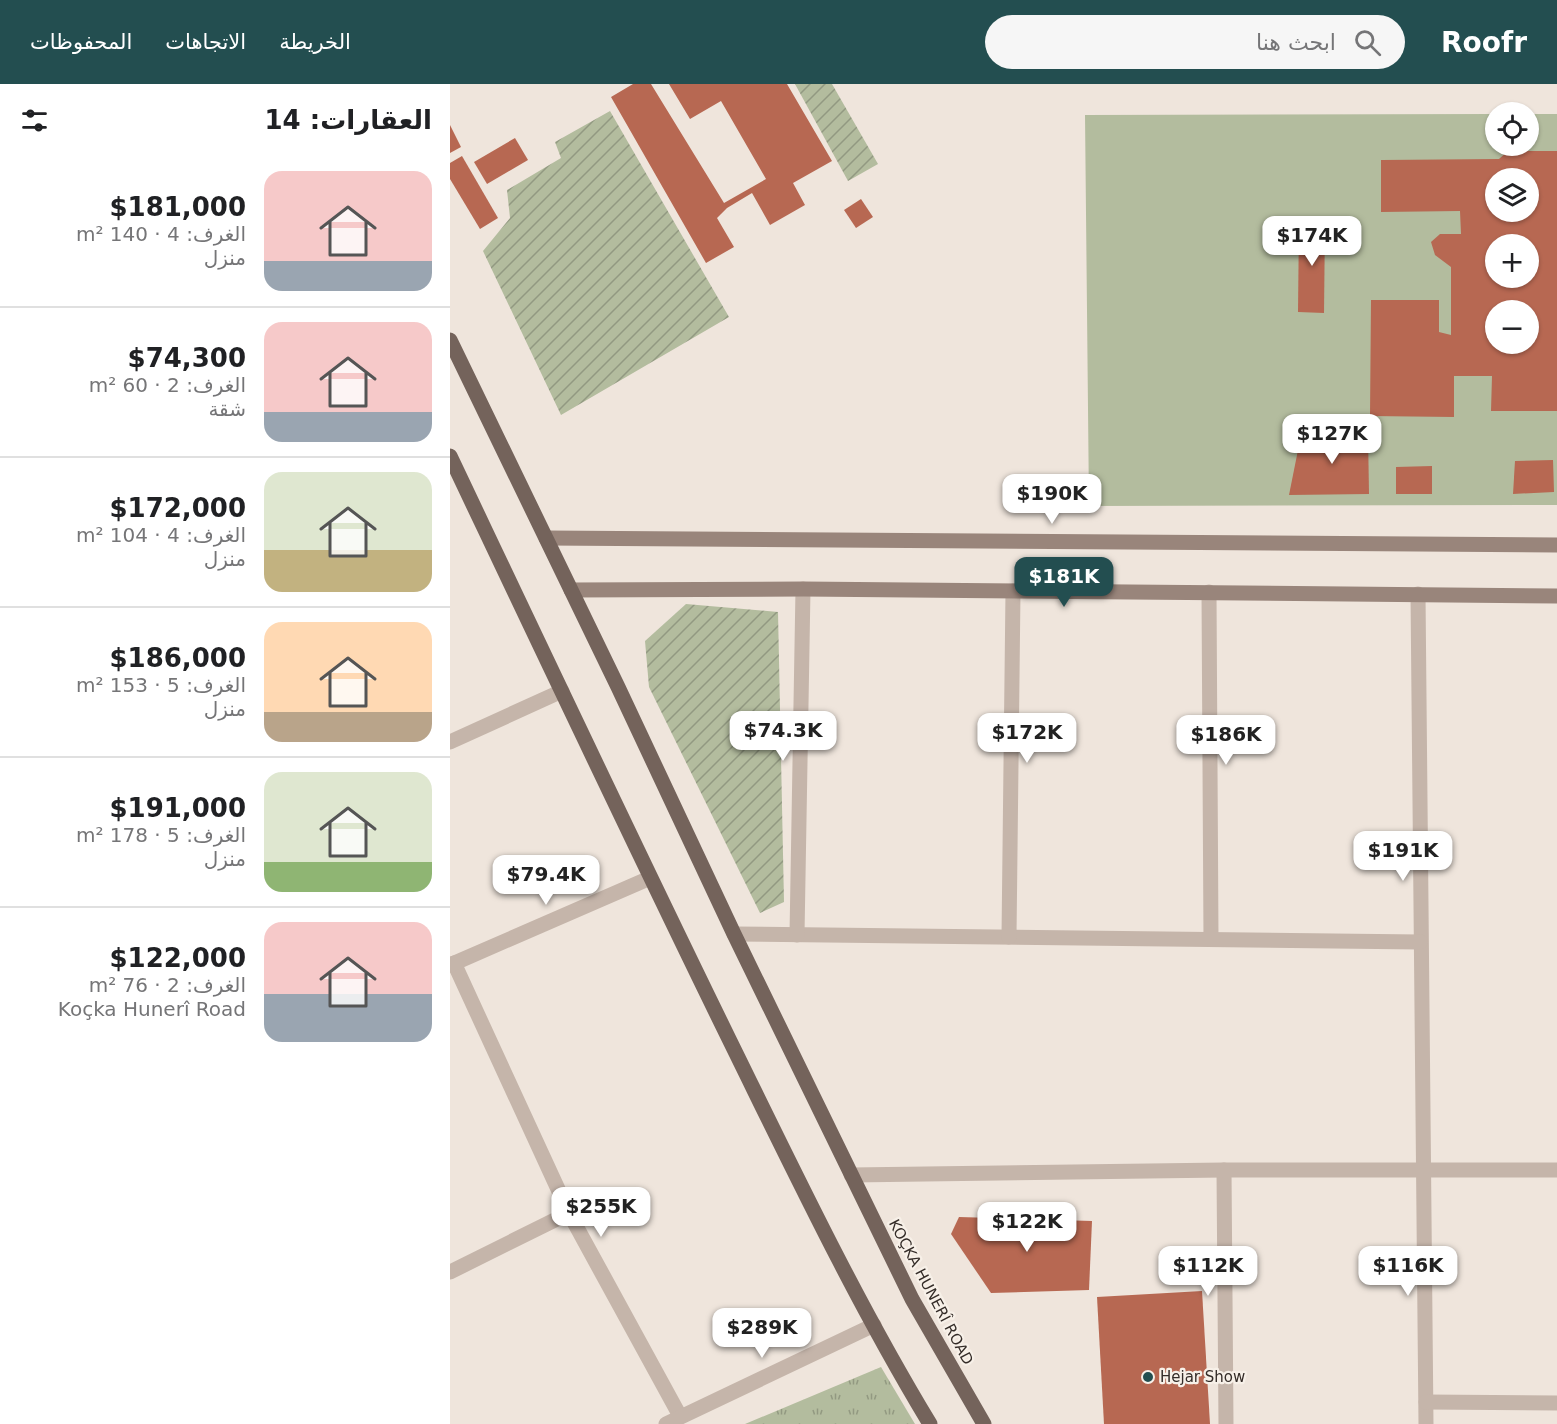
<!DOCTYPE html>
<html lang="ar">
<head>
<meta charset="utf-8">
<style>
	body { margin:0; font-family:"DejaVu Sans",Cairo,sans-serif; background:#f6f6f6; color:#202124; direction:rtl; height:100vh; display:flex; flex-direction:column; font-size:22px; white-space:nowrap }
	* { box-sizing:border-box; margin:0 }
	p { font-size:20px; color:#757577 }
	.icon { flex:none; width:33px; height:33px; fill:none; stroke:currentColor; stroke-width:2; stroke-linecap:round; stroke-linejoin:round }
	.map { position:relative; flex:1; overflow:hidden; direction:ltr }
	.sheet { display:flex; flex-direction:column; background:#fff; width:450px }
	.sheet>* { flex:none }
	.controls { position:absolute; left:1035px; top:18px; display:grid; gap:12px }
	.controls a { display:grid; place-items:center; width:54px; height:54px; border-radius:50%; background:#fff; box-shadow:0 2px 4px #0004; font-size:30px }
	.price { position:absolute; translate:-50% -51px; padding:0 14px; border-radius:12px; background:#fff; color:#222; font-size:20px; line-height:39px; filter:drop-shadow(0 2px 3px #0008) }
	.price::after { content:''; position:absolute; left:50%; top:36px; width:18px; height:14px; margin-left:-9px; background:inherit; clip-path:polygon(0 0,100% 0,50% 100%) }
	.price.active { background:#234e50; color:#fff }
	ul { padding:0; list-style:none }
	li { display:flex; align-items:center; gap:18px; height:150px; padding:0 18px }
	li+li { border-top:2px solid #e0e0e0 }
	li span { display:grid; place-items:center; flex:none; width:168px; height:120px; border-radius:18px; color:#555 }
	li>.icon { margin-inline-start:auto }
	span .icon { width:72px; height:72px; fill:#fffc; stroke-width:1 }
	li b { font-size:26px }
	h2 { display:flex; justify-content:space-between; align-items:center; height:72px; padding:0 18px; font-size:26px }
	header { display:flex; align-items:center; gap:36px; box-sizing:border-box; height:84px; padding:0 30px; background:#234e50; color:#fff }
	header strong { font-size:28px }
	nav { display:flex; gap:33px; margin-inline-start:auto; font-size:21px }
	.search { width:420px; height:54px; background:#f6f6f6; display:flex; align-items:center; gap:15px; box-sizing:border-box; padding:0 21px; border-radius:33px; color:#757577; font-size:22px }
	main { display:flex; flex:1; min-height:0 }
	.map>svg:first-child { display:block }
	.grass { fill:url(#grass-tufts) }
	.garden { fill:url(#garden-furrows) }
	.pitch { fill:#b3bc9e; fill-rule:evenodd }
	.building { fill:#b76852; fill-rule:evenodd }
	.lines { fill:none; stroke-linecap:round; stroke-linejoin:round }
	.street { stroke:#c5b5aa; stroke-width:15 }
	.secondary { stroke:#99857b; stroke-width:15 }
	.primary { stroke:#74635b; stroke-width:15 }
	.poi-dot { fill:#234e50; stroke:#f7f0e8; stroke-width:2 }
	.labels { text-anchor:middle; stroke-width:4.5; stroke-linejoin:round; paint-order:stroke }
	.street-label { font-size:15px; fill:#342c28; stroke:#f7f0e8 }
	.poi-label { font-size:15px; fill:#342c28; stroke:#f7f0e8; text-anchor:start }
</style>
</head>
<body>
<header>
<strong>Roofr</strong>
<div class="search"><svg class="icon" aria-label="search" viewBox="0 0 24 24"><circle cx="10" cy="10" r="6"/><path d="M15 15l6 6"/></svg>ابحث هنا</div>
<nav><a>الخريطة</a><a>الاتجاهات</a><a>المحفوظات</a></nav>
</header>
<main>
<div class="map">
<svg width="1107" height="1340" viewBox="0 0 1107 1340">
	<defs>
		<pattern id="grass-tufts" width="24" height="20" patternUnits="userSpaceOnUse" patternTransform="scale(1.5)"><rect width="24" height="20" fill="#b3bc9e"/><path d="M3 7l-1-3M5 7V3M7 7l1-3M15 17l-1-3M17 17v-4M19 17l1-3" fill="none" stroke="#929981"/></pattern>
		<pattern id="garden-furrows" width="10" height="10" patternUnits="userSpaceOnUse" patternTransform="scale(1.5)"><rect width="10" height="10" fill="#b3bc9e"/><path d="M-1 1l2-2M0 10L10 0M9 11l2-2" fill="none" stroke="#929981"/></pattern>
	</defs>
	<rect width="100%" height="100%" fill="#efe5dc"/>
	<polygon class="grass" points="431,1283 465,1340 295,1340"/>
	<g class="garden">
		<polygon points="345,0 382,0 428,80 398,97"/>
		<polygon points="160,27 279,233 111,331 33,167 60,134 57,106 111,74 105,58"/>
		<polygon points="236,520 328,528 334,818 310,829 199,603 195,557"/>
	</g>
	<path class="pitch" d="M1045,30L1046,62H1078L1079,30H1107V421L639,422L635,31ZM1046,94H1078V128H1046ZM1046,160H1078V194H1046ZM1046,226H1078V260H1046Z"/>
	<g class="building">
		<polygon points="183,0 201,0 274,119 316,95 271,17 240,35 219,0 337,0 382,77 343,99 355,121 320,141 302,109 277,124 267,134 284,163 256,179 161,13"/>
		<polygon points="0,41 11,63 0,69"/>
		<polygon points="65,54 78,76 37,100 24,78"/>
		<path d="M1058,67H1107V327H1041L1042,292H1004V333L920,332L921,216H989V248L1001,251V183L985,171L981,158L990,150H1011L1010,127L931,128V76L1049,75ZM1046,94H1078V128H1046ZM1046,160H1078V194H1046ZM1046,226H1078V260H1046Z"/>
		<polygon points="12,72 48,134 30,145 0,95 0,79"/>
		<polygon points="411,115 423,133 406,144 394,126"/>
		<polygon points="849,137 875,137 874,229 848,228"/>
		<polygon points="918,350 919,410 839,411 851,351"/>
		<polygon points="1103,376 1104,408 1063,410 1065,377"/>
		<polygon points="982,382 982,410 946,410 946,383"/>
		<polygon points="509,1133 642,1137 639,1206 541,1209 501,1150"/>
		<polygon points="752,1207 760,1340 654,1340 647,1213"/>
	</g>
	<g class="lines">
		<g class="street">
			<polyline points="759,508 761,855"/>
			<polyline points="968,510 976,1340"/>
			<polyline points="0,658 112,607"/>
			<polyline points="284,850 970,858"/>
			<polyline points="347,851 353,505"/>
			<polyline points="559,853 563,507"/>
			<polyline points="4,879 119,1129"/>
			<polyline points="0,881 200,794"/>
			<polyline points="774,1086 776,1340"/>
			<polyline points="401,1091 774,1086 1107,1086"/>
			<polyline points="0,1188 119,1129 230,1332"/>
			<polyline points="976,1318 1107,1319"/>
			<polyline points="216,1340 424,1241"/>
		</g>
		<g class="secondary">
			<polyline points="96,454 1107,461"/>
			<polyline points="121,506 353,505 1107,512"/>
		</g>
		<g class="primary">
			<polyline points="0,256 168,603 284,850 462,1215 534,1340"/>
			<path d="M0,372C92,566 184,761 279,955C343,1085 405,1216 480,1340"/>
		</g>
	</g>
	<circle class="poi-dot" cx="698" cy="1293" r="6"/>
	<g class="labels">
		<g class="street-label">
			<text transform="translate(481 1208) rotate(62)" y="5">KOÇKA HUNERÎ ROAD</text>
		</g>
		<g class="poi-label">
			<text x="710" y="1298">Hejar Show</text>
		</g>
	</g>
</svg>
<div class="controls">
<a><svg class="icon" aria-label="locate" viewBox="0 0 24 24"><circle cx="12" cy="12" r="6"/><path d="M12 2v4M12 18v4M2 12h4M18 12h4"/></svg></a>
<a><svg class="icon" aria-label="layers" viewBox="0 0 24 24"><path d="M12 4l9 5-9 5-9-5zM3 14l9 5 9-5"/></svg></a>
<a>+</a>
<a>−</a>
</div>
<b class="price" style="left:862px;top:183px">$174K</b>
<b class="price" style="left:882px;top:381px">$127K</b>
<b class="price" style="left:602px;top:441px">$190K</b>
<b class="price active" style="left:614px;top:524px">$181K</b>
<b class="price" style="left:333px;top:678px">$74.3K</b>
<b class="price" style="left:577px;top:680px">$172K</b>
<b class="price" style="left:776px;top:682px">$186K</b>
<b class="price" style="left:953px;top:798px">$191K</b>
<b class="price" style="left:96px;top:822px">$79.4K</b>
<b class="price" style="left:151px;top:1154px">$255K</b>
<b class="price" style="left:577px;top:1169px">$122K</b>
<b class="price" style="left:758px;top:1213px">$112K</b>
<b class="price" style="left:958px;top:1213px">$116K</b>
<b class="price" style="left:312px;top:1275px">$289K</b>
</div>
<section class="sheet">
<h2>العقارات: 14<svg class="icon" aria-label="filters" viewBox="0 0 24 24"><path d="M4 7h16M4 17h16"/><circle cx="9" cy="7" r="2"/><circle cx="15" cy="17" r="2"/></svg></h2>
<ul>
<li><span style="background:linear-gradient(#f6c9c9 75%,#9aa5b1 0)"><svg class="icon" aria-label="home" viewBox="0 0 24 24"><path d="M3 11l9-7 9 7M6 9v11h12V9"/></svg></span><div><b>$181,000</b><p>الغرف: 4 · 140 m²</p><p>منزل</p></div></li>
<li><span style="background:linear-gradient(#f6c9c9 75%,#9aa5b1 0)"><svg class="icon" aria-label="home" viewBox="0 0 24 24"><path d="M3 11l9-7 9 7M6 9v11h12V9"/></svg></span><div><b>$74,300</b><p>الغرف: 2 · 60 m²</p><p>شقة</p></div></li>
<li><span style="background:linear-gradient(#dfe7d0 65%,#c2b280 0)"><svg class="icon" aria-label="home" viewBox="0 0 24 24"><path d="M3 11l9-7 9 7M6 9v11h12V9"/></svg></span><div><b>$172,000</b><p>الغرف: 4 · 104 m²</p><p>منزل</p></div></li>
<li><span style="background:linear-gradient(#ffd9b3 75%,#b9a48a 0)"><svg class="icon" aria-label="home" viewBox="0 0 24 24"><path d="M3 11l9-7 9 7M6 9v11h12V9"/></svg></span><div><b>$186,000</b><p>الغرف: 5 · 153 m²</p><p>منزل</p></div></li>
<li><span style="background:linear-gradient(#dfe7d0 75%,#8fb573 0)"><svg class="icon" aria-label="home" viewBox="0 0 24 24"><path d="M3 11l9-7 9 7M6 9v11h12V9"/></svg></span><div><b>$191,000</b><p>الغرف: 5 · 178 m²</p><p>منزل</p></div></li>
<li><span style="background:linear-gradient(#f6c9c9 60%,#9aa5b1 0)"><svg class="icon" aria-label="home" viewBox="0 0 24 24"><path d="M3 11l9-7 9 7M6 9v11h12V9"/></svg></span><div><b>$122,000</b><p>الغرف: 2 · 76 m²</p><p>Koçka Hunerî Road</p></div></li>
</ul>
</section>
</main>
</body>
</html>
